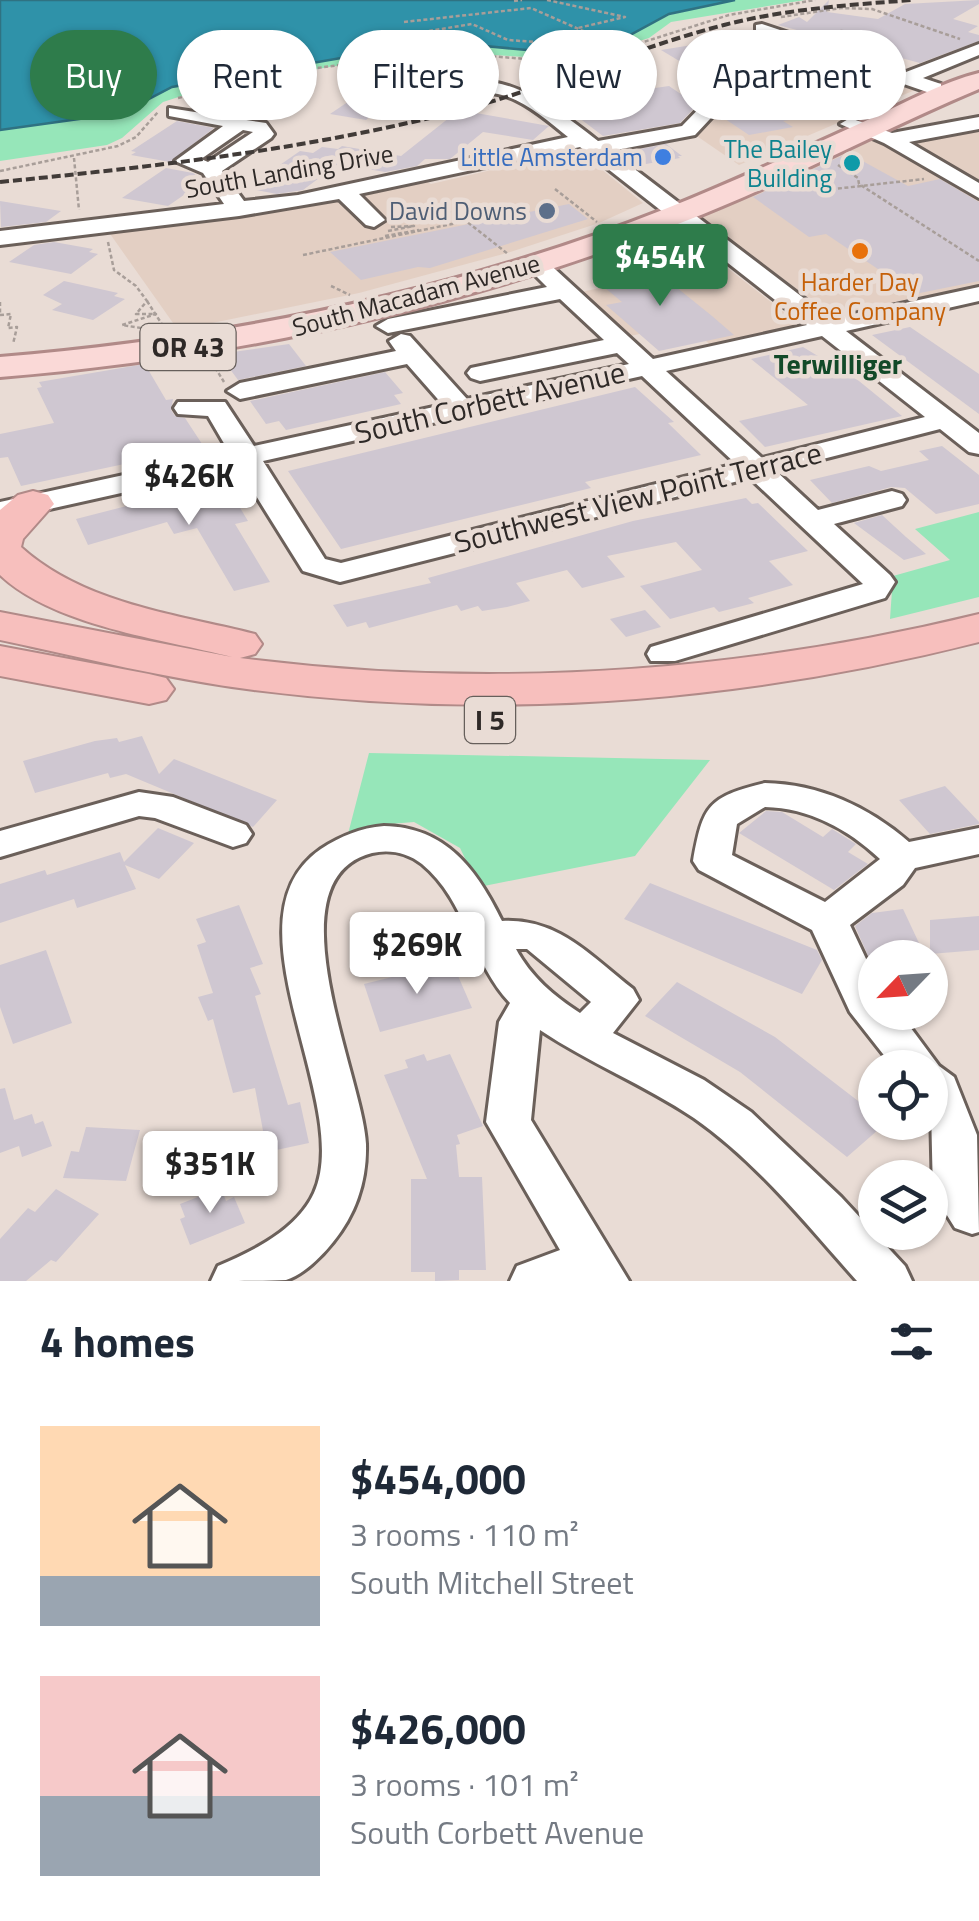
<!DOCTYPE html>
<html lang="en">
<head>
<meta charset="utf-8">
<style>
	body { margin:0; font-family:"Titillium Web",sans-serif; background:#f6f6f7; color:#1f2937; height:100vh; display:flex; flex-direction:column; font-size:38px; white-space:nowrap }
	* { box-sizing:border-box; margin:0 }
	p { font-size:32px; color:#747a83 }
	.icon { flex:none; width:55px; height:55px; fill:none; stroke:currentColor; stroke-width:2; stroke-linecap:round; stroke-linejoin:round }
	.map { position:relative; height:1281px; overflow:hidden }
	.panel { display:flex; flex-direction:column; background:#fff; flex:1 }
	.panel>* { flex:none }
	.guide { position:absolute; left:30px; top:30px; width:920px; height:90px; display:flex; gap:20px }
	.needle { width:65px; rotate:245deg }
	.fabs { position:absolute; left:858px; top:940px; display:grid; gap:20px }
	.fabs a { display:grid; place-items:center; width:90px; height:90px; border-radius:50%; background:#fff; box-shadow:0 2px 8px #0004; font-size:50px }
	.price { position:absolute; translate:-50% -85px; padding:0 22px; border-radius:10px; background:#fff; color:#222; font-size:32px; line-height:65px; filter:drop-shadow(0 2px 5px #0008) }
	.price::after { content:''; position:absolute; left:50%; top:60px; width:30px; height:22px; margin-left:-15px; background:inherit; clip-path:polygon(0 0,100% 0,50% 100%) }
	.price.selected { background:#2e7c4b; color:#fff }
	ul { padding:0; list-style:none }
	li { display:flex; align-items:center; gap:30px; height:250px; padding:0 40px }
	li span { display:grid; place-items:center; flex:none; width:280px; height:200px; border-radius:0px; color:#555 }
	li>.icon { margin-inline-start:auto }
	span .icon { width:120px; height:120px; fill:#fffc; stroke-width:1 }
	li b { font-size:42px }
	h2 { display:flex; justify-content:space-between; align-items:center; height:120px; padding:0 40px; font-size:42px }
	.tag { padding:0 35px; border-radius:45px; background:#fff; box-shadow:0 2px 8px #0004; font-size:35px; line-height:90px }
	.tag.selected { background:#2e7c4b; color:#fff }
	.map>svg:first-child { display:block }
	.built { fill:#e3cfc3 }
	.green { fill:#96e6b9 }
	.water { fill:#2f92a9; stroke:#2f7282; stroke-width:2.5 }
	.building { fill:#cfc7d1 }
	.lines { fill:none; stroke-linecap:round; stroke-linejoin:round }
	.minor-casing { stroke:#6b605a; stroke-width:6 }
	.major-casing { stroke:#b18a88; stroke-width:6 }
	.highway-casing { stroke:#b18a88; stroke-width:4 }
	.path { stroke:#a89e99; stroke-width:2.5; stroke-dasharray:4 2.5; stroke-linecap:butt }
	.minor { fill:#fff; fill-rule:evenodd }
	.major { fill:#fad9d7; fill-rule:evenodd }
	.highway { fill:#f7bfbd; fill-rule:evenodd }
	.rail { stroke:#413b38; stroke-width:4; stroke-dasharray:9 4; stroke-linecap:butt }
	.shop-dot { fill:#3f7fe0; stroke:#e9dcd5; stroke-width:4 }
	.culture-dot { fill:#0f9aa8; stroke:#e9dcd5; stroke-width:4 }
	.service-dot { fill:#5c6f8a; stroke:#e9dcd5; stroke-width:4 }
	.food-dot { fill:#e8710a; stroke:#e9dcd5; stroke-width:4 }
	.labels { text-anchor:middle; stroke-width:9; stroke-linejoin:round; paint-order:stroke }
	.far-culture-label { font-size:25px; fill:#0d838f; stroke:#e9dcd5; text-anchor:end }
	.far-shop-label { font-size:25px; fill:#366cbe; stroke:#e9dcd5; text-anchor:end }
	.far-street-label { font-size:25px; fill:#2e2927; stroke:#e9dcd5 }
	.far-service-label { font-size:25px; fill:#4e5e75; stroke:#e9dcd5; text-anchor:end }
	.far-food-label { font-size:25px; fill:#c56008; stroke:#e9dcd5 }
	.shield { fill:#e9dcd5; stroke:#665f5b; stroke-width:2.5 }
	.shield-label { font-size:28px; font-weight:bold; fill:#2e2927 }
	.far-neighbourhood-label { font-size:28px; font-weight:bold; fill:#124928; stroke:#e9dcd5 }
	.street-label { font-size:30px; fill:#2e2927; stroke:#e9dcd5 }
</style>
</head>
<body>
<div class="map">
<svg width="979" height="1281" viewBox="0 0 979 1281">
	<rect width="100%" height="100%" fill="#e9dcd5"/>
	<g class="built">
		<polygon points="836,55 922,87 739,165 691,132 753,70"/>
		<polygon points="979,128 979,186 908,143 911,141"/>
		<polygon points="868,134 979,200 979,286 835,317 694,213"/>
		<polygon points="578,150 643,203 599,223 507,253 359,293 178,330 108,231 266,210 426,181 431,184"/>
		<polygon points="721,263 802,326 712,346 686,324 630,336 581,292"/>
	</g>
	<g class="green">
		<polygon points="735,0 805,0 671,22 649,38 579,60 475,54 397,56 213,86 163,102 122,138 107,145 0,161 0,130 121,113 172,87 376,52 474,45 570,54 630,35 669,15"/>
		<polygon points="979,512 979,597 890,619 893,576 950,560 915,529"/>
		<polygon points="369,753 710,760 635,856 479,887 460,848 414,822 378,825 348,834"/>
	</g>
	<polygon class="water" points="0,0 735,0 669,14 630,35 570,54 474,45 376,52 172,87 122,113 0,130"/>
	<g class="building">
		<polygon points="829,0 827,12 878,19 905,4 979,0 979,4 953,19 978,26 968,32 979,35 979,41 920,63 778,25 799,17 807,22"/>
		<polygon points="752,30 755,37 796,51 686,65 661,50 692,45 713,48 725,34"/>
		<polygon points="443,59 499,68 486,78 461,79 438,88 413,110 396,107 384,116 373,114 366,120 330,114 407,62 431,64"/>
		<polygon points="831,63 896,85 897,86 843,96 817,81 829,79 806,67"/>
		<polygon points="577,81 592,84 607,95 669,86 697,105 680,123 603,136 545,92"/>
		<polygon points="790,101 815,116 783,121 793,127 749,135 719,115"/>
		<polygon points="459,110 549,126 533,140 483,132 450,159 425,159 417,166 385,172 338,164 303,190 277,194 256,190 264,185 254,183 300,151 313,153 322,147 338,149 342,146 401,156"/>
		<polygon points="177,121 214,128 170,162 131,155 136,152 131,151"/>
		<polygon points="666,144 682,156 678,156 680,158 646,164 624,152"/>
		<polygon points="848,153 908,186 940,179 979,202 979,281 915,294 826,234 809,237 753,197"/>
		<polygon points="166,168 193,173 204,181 168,206 122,198"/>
		<polygon points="0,201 61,211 46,222 1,227"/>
		<polygon points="569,204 588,219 430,268 418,267 361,280 330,252"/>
		<polygon points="54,242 93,249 89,252 98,254 71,274 9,262 34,245"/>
		<polygon points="645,262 712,316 734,335 659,351 606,305 622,302 599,283 611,280 600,271"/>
		<polygon points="64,281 118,293 114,296 125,299 93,320 52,310 62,304 43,295"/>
		<polygon points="910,327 979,374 979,414 872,335"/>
		<polygon points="289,344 306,366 238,380 219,354"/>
		<polygon points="803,347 859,381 902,416 765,447 739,421 808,405 751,359"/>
		<polygon points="139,365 146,366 166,400 173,399 171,410 175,416 185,418 204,447 21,486 8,457 0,458 0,434 54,423 37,388 42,387 39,382"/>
		<polygon points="385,372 403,393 394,395 401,404 286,430 279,421 266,424 250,401"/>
		<polygon points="635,387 674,422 668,423 701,455 585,482 591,488 341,549 288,471"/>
		<polygon points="942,446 979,475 979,504 936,514 905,488 891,487 832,503 810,480 869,466 881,471 929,460 919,451"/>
		<polygon points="224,481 248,521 235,524 270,582 234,591 197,528 174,534 167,522 88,545 76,519"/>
		<polygon points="746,498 752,504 758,503 808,551 769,561 793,585 748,598 754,603 719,612 714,607 670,619 640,586 702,570 676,542 607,556 625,577 582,588 567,570 516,583 530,601 507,607 482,611 478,606 461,611 457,605 369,628 366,622 347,627 333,605 431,583 428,578 633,521"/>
		<polygon points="882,515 906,537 926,554 904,560 854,523"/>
		<polygon points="645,610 661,627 626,637 610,619"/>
		<polygon points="142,736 159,774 174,759 277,800 253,827 126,774 110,778 108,773 35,793 23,761 95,741 117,738 119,742"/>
		<polygon points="945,786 979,822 979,824 930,834 899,800"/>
		<polygon points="766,811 782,812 823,837 832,829 856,844 848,852 868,864 834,890 739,833"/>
		<polygon points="158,828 194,843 159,879 125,865 136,889 77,908 74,899 0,923 0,884 45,870 47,875 120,852 124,862"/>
		<polygon points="650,883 817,950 822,960 802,994 624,919"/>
		<polygon points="239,905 263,964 250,968 261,994 255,996 288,1105 300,1102 309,1143 267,1152 255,1088 233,1093 213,1019 208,1021 198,997 213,993 197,945 206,942 196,919"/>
		<polygon points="903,909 926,958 869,958 855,926 872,913"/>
		<polygon points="979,916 979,950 930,954 930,920"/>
		<polygon points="46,950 72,1023 13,1044 0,1007 0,965"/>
		<polygon points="452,962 472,1008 380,1032 364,984"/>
		<polygon points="677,982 775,1037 875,1114 875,1122 886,1123 847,1157 740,1072 645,1016"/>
		<polygon points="424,1054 427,1061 450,1054 483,1126 457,1135 460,1144 456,1145 459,1177 482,1177 486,1270 459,1270 459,1280 435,1281 435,1272 411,1272 411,1179 427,1179 384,1075 408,1068 405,1060"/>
		<polygon points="5,1088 14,1120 32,1114 35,1124 43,1121 52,1146 22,1157 19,1146 0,1153 0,1089"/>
		<polygon points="86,1127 140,1130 126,1181 63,1178 71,1151 79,1152"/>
		<polygon points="221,1188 226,1201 234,1197 245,1223 190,1245 180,1219 185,1217 180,1204"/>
		<polygon points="56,1189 99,1214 56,1262 51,1260 26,1281 0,1281 0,1239 28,1208 35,1212"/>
	</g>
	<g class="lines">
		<defs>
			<g id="minor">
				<path d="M762,24L906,72L979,44V55L923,78L941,84V92H927L831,59L754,72L695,135L611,151L831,319L979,287V301L846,331L979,433V454L969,452L940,429L776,471L818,510L892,491L902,494L906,500L902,506L834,524L890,575L895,582L885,598L675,661H651L647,654L651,647L863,584L750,478L340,582L303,571L238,467L0,520V502L229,452L208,416L178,414L174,408L178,402H225L254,446L443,405L407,364L240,399L227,391L240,383L396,351L389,341L401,334L410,336L467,399L629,364L617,353L480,381L471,378L467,373L471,368L604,340L560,299L388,333L376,326L388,319L547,287L524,264L536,257L544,259L653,359L807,325L580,147L359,194L385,220L374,227L366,225L339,199L239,216L0,245V231L224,204L203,173L175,161L223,126L169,116V108L266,123L274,134L271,138L222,171L244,201L298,195L568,137C540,115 508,84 469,95C453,100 441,112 426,117L416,111C477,46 546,101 598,141L682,126L742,64L811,52L756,33V25ZM243,130L253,132L208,162L201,159ZM822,336L925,417L762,458L666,371ZM642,376L736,464L341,563L325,559L263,461Z"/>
				<polygon points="979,117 979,129 909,142 979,183 979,198 884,143 840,124 850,118 892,133"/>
				<path d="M765,783C819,784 869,807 909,842L979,828V854L915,868L903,885L850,925L875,978V1012H899L939,1066L954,1077L977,1135L979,1232L972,1234L955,1228L933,1193L930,1068H894L850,1012L812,930L699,870L693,861C703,805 708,797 765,783ZM765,807C809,808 848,829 880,859L825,902L732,855L737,824Z"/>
				<polygon points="139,792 173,797 246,825 252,834 246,843 233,847 155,818 139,816 0,857 0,831"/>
				<path d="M384,826C446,827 477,870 502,921C559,918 590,956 633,989L639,1000L613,1033L704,1080L751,1112L841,1197L905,1266L912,1281H857C806,1224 757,1162 694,1118C645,1085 589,1063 540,1030L531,1120L629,1281H510L517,1266L560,1250L486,1122L499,1022L510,1003C471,962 467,901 422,864C408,853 390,849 372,853C269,879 363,1077 366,1144C367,1180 356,1214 333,1242C322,1256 303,1275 286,1280C266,1281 233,1281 211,1281L218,1266C253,1251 297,1230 314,1193C355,1103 219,919 321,849C341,836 360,828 384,826ZM516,949H527L591,1002L580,1013C554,996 531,977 516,949Z"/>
			</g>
			<path id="major" d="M979,73V89C879,131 784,183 683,222C463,308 235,358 0,377V357C228,338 451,293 665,209C736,181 805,148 874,117C908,101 943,82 979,73Z"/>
			<g id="highway">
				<path d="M33,491L48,495L54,504L23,539L21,547C84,604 176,614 255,634L262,644L255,654L240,658C487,690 737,673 979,614V642C742,702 497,721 254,690C168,679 84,658 0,640V612L232,657C162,639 54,626 0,575V510L18,495Z"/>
				<polygon points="0,646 149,674 166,678 174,689 166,700 149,704 0,676"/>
			</g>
		</defs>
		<use href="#minor" class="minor-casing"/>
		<use href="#major" class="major-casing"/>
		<use href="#highway" class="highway-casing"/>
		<g class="path">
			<polyline points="547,0 625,17 578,28"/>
			<polyline points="514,1 522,0"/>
			<polyline points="781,17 841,8 872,9 960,39"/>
			<polyline points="404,22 531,8 590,34 549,43 536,61"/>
			<polyline points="429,31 472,24 508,40 549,43"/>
			<polyline points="840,39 841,31 871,35"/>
			<polyline points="534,83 563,64"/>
			<polyline points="178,98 294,71 401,57 463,54 577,63 729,15 815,0"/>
			<polyline points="74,158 79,210"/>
			<polyline points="838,165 858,178 859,184 979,261"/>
			<polyline points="0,171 118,146 136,137 158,112"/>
			<polyline points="806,179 815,185"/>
			<polyline points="555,189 597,222"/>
			<polyline points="825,190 924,179"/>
			<polyline points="442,207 463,221"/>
			<polyline points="466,221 472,215 464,209 472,204"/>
			<polyline points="388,231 414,226 391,227"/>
			<polyline points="385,236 419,230"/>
			<polyline points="108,242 114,270 136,286 147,301 136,314 156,314 122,325 141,328"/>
			<polyline points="303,255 466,221 508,254"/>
			<polyline points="331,286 350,295"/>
			<polyline points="147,301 163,326"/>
			<polyline points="0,302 0,315 11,314 8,328 17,327 13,344"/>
			<polyline points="195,367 216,369 224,382"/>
		</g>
		<use href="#minor" class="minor"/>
		<use href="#major" class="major"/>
		<use href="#highway" class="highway"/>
		<path class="rail" d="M0,182C151,167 302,150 450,113C543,90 631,49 724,25C786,9 849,5 912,0"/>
	</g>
	<circle class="shop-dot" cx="663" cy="157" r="10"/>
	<circle class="culture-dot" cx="852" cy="163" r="10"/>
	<circle class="service-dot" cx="547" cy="211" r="10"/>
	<circle class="food-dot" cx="860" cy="251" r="10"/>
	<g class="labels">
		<g class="far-culture-label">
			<text x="832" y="158">The Bailey<tspan x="832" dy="29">Building</tspan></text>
		</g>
		<g class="far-shop-label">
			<text x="643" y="166">Little Amsterdam</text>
		</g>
		<g class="far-street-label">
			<text transform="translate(289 171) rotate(-10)" y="9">South Landing Drive</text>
			<text transform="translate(416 295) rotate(-15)" y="9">South Macadam Avenue</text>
		</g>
		<g class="far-service-label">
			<text x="527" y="220">David Downs</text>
		</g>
		<g class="far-food-label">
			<text x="860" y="291">Harder Day<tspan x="860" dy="29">Coffee Company</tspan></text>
		</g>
		<g class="shield">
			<rect x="140.5" y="324" width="95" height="46" rx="8"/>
			<rect x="465" y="697" width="50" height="46" rx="8"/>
		</g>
		<g class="shield-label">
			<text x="188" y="357">OR 43</text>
			<text x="490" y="730">I 5</text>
		</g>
		<g class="far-neighbourhood-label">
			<text x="838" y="374">Terwilliger</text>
		</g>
		<g class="street-label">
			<text transform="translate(490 403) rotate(-13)" y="10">South Corbett Avenue</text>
			<text transform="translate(638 498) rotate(-14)" y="10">Southwest View Point Terrace</text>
		</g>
	</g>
</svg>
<div class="fabs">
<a><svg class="needle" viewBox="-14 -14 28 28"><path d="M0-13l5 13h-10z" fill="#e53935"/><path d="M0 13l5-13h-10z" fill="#747a83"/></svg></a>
<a><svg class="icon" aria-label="locate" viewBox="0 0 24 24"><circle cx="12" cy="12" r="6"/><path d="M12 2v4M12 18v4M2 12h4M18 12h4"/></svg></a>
<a><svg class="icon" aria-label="layers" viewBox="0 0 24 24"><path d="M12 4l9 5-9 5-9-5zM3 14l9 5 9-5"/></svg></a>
</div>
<b class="price selected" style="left:660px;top:309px">$454K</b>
<b class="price" style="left:189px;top:528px">$426K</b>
<b class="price" style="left:417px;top:997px">$269K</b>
<b class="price" style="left:210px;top:1216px">$351K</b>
<div class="guide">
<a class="tag selected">Buy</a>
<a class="tag">Rent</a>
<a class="tag">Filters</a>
<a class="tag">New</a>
<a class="tag">Apartment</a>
</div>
</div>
<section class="panel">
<h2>4 homes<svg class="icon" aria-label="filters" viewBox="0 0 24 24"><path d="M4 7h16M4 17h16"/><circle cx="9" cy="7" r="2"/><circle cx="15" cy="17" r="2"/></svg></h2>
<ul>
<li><span style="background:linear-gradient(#ffd9b3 75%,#9aa5b1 0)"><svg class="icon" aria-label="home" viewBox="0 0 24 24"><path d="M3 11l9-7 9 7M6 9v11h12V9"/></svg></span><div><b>$454,000</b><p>3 rooms · 110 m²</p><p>South Mitchell Street</p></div></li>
<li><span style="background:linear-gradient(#f6c9c9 60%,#9aa5b1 0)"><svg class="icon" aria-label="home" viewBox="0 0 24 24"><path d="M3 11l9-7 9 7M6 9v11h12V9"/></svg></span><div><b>$426,000</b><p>3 rooms · 101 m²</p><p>South Corbett Avenue</p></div></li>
</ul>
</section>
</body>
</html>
